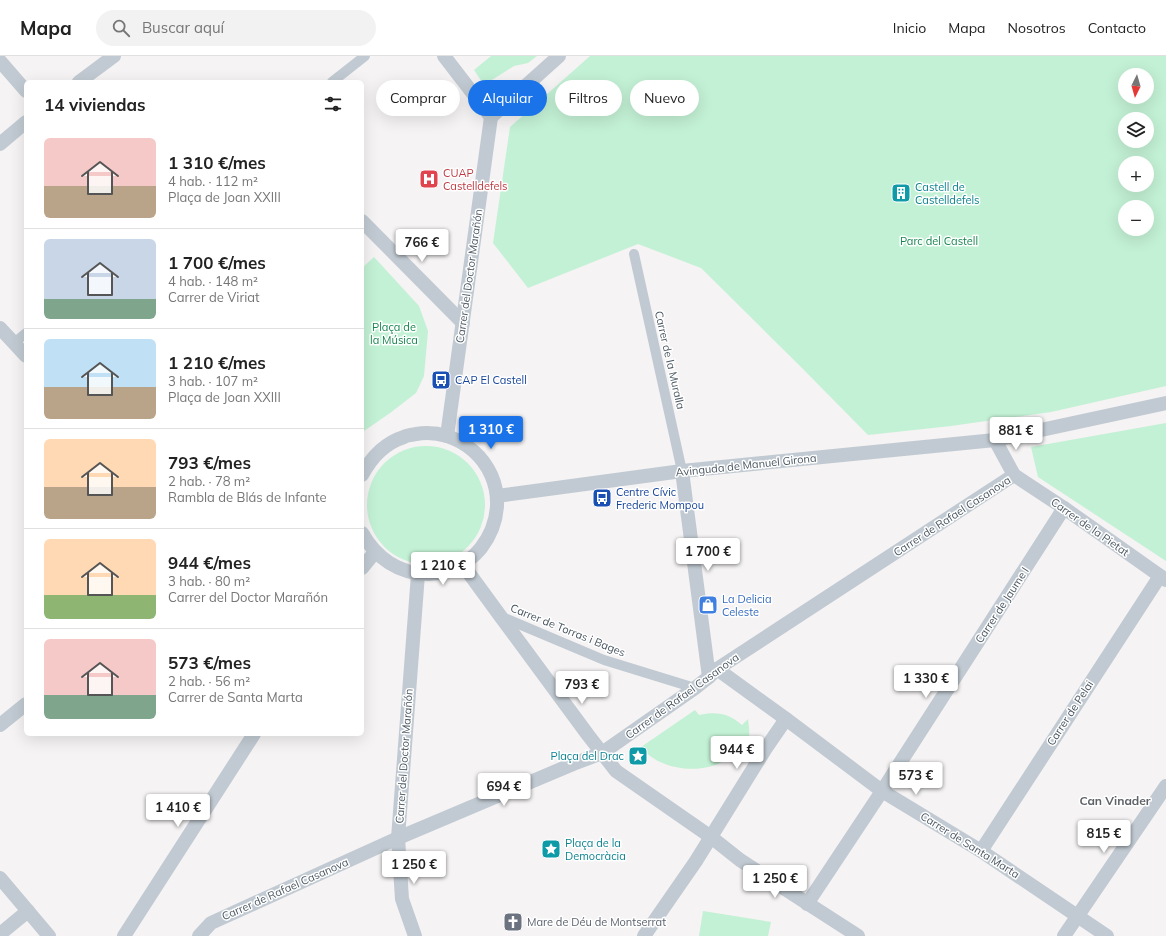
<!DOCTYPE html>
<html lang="es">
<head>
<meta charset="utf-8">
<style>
	body { margin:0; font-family:Mulish,sans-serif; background:#f2f2f2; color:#222; height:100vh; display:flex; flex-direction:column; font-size:15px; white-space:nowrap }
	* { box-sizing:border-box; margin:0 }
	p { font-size:13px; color:#767676 }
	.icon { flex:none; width:22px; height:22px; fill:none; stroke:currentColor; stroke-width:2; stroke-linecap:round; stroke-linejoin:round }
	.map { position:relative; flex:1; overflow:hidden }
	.sheet { position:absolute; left:24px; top:24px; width:340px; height:656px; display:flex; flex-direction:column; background:#fff; border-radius:6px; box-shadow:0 4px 16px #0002 }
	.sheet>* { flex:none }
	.banner { position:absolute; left:376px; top:24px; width:380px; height:36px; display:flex; gap:8px }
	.needle { width:26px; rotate:185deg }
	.fabs { position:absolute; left:1118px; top:12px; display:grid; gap:8px }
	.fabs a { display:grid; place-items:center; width:36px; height:36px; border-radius:50%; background:#fff; box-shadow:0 4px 16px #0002; font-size:20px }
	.price { position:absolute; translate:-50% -34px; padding:0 9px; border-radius:4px; background:#fff; color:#222; font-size:13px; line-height:26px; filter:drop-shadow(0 1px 2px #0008) }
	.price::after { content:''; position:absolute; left:50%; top:24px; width:12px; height:9px; margin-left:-6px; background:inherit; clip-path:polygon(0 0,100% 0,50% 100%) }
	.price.selected { background:#1a73e8; color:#fff }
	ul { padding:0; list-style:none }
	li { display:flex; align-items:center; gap:12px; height:100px; padding:0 20px }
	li+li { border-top:1px solid #e0e0e0 }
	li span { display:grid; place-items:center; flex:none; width:112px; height:80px; border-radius:6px; color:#555 }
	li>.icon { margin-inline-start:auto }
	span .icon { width:48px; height:48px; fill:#fffc; stroke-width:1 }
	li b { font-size:17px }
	h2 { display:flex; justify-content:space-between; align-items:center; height:48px; padding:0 20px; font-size:17px }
	.tag { padding:0 14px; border-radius:18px; background:#fff; box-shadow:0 4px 16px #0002; font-size:14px; line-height:36px }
	.tag.selected { background:#1a73e8; color:#fff }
	header { display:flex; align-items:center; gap:24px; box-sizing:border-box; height:56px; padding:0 20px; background:#fff; border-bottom:1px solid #e0e0e0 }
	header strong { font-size:19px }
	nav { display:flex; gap:22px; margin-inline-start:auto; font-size:14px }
	.search { width:280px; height:36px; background:#f2f2f2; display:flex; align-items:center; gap:10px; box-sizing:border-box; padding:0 14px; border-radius:22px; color:#767676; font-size:15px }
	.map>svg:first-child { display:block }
	.green { fill:#c3f1d5; fill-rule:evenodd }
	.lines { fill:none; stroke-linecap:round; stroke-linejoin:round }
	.pedestrian { stroke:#c1cad2; stroke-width:10 }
	.minor { stroke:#c1cad2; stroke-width:14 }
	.labels { text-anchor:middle; stroke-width:3; stroke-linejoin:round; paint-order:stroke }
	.health-label { font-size:11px; fill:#be3a42; stroke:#fff; text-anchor:start }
	.culture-label { font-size:11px; fill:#0d838f; stroke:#fff; text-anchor:start }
	.park-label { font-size:11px; fill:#17864f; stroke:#fff }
	.street-label { font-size:11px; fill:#4a5661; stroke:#fff }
	.transit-label { font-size:11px; fill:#164399; stroke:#fff; text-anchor:start }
	.shop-label { font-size:11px; fill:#366cbe; stroke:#fff; text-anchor:start }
	.worship-label { font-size:11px; fill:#5b616d; stroke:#fff; text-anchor:start }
	.neighbourhood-label { font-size:12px; font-weight:bold; fill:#5f6368; stroke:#fff }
</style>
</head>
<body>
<header>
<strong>Mapa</strong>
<div class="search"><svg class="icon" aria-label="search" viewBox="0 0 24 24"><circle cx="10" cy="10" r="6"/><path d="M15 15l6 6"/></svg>Buscar aquí</div>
<nav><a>Inicio</a><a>Mapa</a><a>Nosotros</a><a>Contacto</a></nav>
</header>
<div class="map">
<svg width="1166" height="880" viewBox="0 0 1166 880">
	<rect width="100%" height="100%" fill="#f5f3f3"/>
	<g class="green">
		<polygon points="491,0 537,0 528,7 514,10 484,29 474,14"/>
		<path d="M590,0H1166V330L1051,356L951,370L868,379L800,310L701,212L638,188L528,232L493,187L510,71ZM1125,19H1147V41H1125ZM1125,63H1147V85H1125ZM1125,107H1147V129H1125ZM1125,151H1147V173H1125Z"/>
		<polygon points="374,201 419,250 428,275 424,320 416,337 390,357 364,375 362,373 362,212"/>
		<polygon points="1166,367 1166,505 1038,421 1031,391"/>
		<circle cx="426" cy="449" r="59"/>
		<path d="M695,654L699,659C716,655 729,657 742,669L748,663C749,673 751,682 746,690C742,697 733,701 726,704C721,706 717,709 712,710C689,717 656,711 641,691Z"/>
		<polygon points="703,855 771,866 768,880 699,880"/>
	</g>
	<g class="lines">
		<g class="pedestrian">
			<polyline points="332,26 365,0"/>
			<polyline points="634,198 682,415"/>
			<polyline points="14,287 26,277"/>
			<polyline points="502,561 604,604 695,632"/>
		</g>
		<g class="minor">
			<polyline points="444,0 491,61"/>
			<polyline points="0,5 26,35"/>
			<polyline points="79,26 114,0"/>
			<polyline points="491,61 559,0"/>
			<polyline points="0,88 26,66"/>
			<polyline points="362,165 463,267"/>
			<polyline points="0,272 26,300"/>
			<polyline points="447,380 491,61"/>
			<polyline points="995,384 1014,419 1064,452 1166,524"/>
			<polyline points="682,415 709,621"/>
			<path d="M362,419C371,402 385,387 404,381C407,379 412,379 416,378C459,371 499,406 497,450C496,467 491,479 481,492C468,508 449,517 428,518C399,518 376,502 362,477"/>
			<polyline points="497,440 682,415 995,384 1166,347"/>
			<polyline points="463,509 501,561 588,679 616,715 711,781 740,804 858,880"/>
			<polyline points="362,512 375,496"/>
			<polyline points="717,613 786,663 882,735 981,795 1107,880"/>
			<polyline points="0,669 26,648"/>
			<polyline points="981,795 1160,520"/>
			<polyline points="0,822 49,880"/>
			<polyline points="807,848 882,735 1064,452"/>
			<polyline points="0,878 28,855"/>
			<polyline points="124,880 254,678"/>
			<polyline points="199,880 211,867 398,782 573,708 602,697 695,632 709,621 717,613 1014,419"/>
			<polyline points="415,880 402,843 398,782 418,518"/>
			<polyline points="644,880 696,805 766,692 786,663"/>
			<polyline points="1064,880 1166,730"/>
		</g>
	</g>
	<defs>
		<symbol id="hospital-square" viewBox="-11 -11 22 22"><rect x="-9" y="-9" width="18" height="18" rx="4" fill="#e0444e" stroke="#fff"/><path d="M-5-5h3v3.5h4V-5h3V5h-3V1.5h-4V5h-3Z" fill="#fff"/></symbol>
		<symbol id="building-square" viewBox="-11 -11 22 22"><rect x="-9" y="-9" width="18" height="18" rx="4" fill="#0f9aa8" stroke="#fff"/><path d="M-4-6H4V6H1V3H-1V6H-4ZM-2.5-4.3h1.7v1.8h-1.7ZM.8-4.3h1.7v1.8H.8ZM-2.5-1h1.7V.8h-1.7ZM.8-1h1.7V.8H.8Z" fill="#fff"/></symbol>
		<symbol id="bus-square" viewBox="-11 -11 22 22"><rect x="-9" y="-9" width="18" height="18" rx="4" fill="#1a4fb4" stroke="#fff"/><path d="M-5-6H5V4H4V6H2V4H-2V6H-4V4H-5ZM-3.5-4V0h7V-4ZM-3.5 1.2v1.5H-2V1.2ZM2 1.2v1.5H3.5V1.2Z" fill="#fff"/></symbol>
		<symbol id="shop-square" viewBox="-11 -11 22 22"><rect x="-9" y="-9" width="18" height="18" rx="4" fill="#3f7fe0" stroke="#fff"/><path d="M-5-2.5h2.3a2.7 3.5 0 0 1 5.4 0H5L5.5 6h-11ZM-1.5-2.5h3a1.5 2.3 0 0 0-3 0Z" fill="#fff"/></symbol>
		<symbol id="sight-square" viewBox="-11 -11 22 22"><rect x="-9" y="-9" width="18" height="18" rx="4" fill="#0f9aa8" stroke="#fff"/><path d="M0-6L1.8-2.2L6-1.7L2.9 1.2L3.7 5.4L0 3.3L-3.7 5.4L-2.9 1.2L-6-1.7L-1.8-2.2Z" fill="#fff"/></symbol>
		<symbol id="church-square" viewBox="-11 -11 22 22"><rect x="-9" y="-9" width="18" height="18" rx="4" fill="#6b7280" stroke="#fff"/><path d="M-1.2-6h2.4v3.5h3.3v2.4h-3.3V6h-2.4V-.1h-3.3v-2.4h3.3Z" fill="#fff"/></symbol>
	</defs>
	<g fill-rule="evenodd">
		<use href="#hospital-square" x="418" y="112" width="22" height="22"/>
		<use href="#building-square" x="890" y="126" width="22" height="22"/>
		<use href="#bus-square" x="430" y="313" width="22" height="22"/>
		<use href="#bus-square" x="591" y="431" width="22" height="22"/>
		<use href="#shop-square" x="697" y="538" width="22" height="22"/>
		<use href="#sight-square" x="627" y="689" width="22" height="22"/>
		<use href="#sight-square" x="540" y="782" width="22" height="22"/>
		<use href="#church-square" x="502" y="855" width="22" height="22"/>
	</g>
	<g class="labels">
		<g class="health-label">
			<text x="443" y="121">CUAP<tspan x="443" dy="13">Castelldefels</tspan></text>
		</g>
		<g class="culture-label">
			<text x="915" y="135">Castell de<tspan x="915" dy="13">Castelldefels</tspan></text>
			<text x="624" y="704" text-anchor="end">Plaça del Drac</text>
			<text x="565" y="791">Plaça de la<tspan x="565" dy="13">Democràcia</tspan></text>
		</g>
		<g class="park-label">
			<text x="939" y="189">Parc del Castell</text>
			<text x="394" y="275">Plaça de<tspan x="394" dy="13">la Música</tspan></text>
		</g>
		<g class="street-label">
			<text transform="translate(469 220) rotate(-82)" y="4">Carrer del Doctor Marañón</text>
			<text transform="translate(670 304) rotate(77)" y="4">Carrer de la Muralla</text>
			<text transform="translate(746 409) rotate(-6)" y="4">Avinguda de Manuel Girona</text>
			<text transform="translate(952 460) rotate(-33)" y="4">Carrer de Rafael Casanova</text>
			<text transform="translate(1090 471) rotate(35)" y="4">Carrer de la Pietat</text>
			<text transform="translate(1002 549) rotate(-57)" y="4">Carrer de Jaume I</text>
			<text transform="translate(568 574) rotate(22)" y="4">Carrer de Torras i Bages</text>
			<text transform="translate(682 640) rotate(-36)" y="4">Carrer de Rafael Casanova</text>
			<text transform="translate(1070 657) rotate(-57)" y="4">Carrer de Pelai</text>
			<text transform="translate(404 700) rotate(-86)" y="4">Carrer del Doctor Marañón</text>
			<text transform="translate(970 789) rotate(32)" y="4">Carrer de Santa Marta</text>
			<text transform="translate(285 833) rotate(-24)" y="4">Carrer de Rafael Casanova</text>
		</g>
		<g class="transit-label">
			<text x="455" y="328">CAP El Castell</text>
			<text x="616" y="440">Centre Cívic<tspan x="616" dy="13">Frederic Mompou</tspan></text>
		</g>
		<g class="shop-label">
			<text x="722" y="547">La Delicia<tspan x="722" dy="13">Celeste</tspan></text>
		</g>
		<g class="worship-label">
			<text x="527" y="870">Mare de Déu de Montserrat</text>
		</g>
		<g class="neighbourhood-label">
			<text x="1115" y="749">Can Vinader</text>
		</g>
	</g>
</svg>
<div class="fabs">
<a><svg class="needle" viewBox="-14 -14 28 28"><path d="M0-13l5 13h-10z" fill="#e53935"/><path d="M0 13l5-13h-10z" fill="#767676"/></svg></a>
<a><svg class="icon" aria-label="layers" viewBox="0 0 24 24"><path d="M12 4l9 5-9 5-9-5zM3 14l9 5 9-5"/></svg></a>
<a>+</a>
<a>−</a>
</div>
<b class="price" style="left:422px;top:207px">766 €</b>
<b class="price selected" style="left:491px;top:394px">1 310 €</b>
<b class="price" style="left:1016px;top:395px">881 €</b>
<b class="price" style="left:708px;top:516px">1 700 €</b>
<b class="price" style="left:443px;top:530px">1 210 €</b>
<b class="price" style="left:926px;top:643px">1 330 €</b>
<b class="price" style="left:582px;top:649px">793 €</b>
<b class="price" style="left:737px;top:714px">944 €</b>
<b class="price" style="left:916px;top:740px">573 €</b>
<b class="price" style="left:504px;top:751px">694 €</b>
<b class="price" style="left:178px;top:772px">1 410 €</b>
<b class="price" style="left:1104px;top:798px">815 €</b>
<b class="price" style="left:414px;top:829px">1 250 €</b>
<b class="price" style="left:775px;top:843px">1 250 €</b>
<div class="banner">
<a class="tag">Comprar</a>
<a class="tag selected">Alquilar</a>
<a class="tag">Filtros</a>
<a class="tag">Nuevo</a>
</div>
<section class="sheet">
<h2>14 viviendas<svg class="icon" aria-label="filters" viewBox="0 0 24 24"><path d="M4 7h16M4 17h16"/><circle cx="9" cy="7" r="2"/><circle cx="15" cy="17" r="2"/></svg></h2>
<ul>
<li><span style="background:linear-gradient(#f6c9c9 60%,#b9a48a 0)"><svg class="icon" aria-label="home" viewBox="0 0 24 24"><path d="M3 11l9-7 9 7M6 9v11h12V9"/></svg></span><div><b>1 310 €/mes</b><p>4 hab. · 112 m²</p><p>Plaça de Joan XXIII</p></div></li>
<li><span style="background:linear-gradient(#c9d6e8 75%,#7fa58c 0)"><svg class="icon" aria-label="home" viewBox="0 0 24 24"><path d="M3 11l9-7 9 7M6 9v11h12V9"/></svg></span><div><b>1 700 €/mes</b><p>4 hab. · 148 m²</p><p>Carrer de Viriat</p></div></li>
<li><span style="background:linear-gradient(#bfe0f5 60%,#b9a48a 0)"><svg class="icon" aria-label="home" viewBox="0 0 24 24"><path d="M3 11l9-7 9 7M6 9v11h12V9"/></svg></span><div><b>1 210 €/mes</b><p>3 hab. · 107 m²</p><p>Plaça de Joan XXIII</p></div></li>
<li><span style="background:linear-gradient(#ffd9b3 60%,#b9a48a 0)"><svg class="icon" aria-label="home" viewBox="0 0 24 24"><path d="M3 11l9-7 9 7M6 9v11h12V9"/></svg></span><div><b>793 €/mes</b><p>2 hab. · 78 m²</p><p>Rambla de Blás de Infante</p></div></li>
<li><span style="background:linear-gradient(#ffd9b3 70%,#8fb573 0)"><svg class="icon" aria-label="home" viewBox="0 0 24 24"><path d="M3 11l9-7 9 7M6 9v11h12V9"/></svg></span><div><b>944 €/mes</b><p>3 hab. · 80 m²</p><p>Carrer del Doctor Marañón</p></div></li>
<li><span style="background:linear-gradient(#f6c9c9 70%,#7fa58c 0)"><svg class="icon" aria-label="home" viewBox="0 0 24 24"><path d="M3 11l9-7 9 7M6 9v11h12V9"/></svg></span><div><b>573 €/mes</b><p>2 hab. · 56 m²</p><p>Carrer de Santa Marta</p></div></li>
</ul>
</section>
</div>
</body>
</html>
